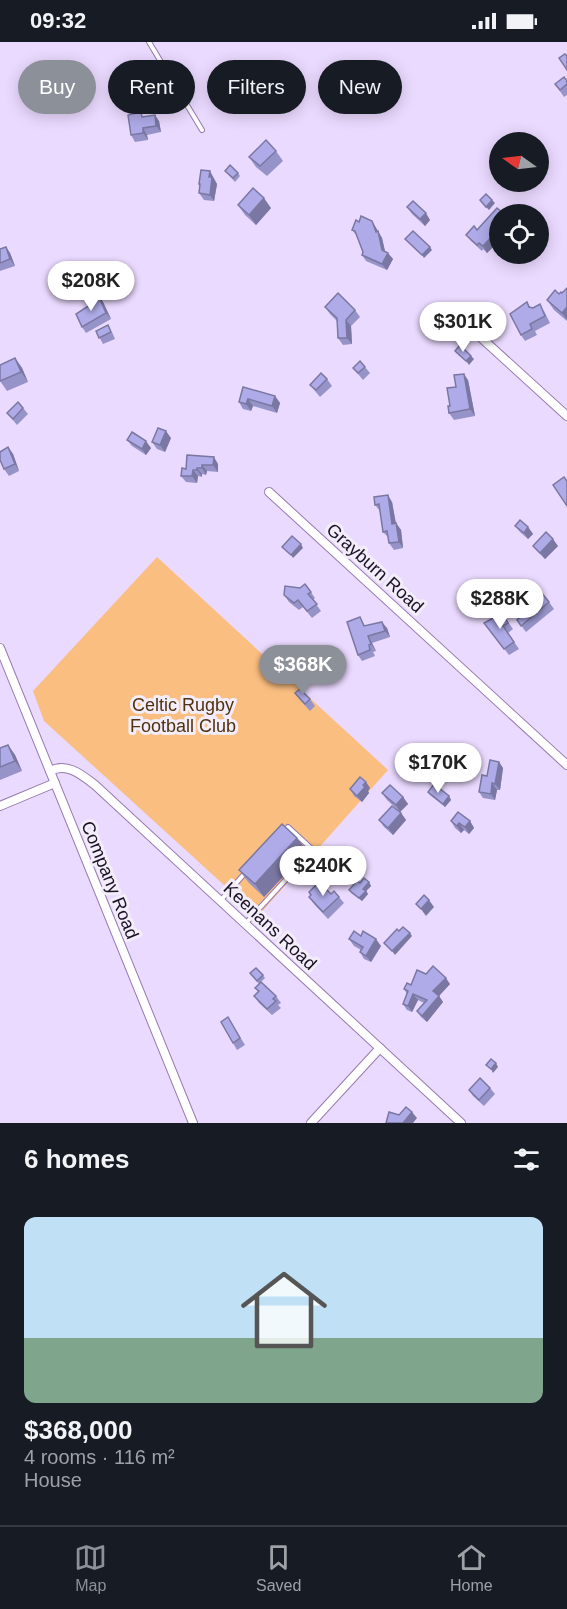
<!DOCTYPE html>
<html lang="en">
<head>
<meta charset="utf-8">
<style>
	body { margin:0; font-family:Helvetica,sans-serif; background:#242831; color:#f1f3f6; height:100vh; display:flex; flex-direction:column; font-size:22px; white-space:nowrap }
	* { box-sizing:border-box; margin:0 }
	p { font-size:20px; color:#9ea1a6 }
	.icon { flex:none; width:33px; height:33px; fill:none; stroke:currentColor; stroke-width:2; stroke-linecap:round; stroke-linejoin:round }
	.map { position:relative; height:1081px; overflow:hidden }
	.side { display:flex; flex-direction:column; background:#171b24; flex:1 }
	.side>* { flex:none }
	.top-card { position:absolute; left:18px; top:18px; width:531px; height:54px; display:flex; gap:12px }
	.needle { width:39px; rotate:284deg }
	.controls { position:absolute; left:489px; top:90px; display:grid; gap:12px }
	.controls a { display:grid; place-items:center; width:60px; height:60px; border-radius:50%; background:#171b24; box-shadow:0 3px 15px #0003; font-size:30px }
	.price { position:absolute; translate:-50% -51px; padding:0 14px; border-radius:21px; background:#fff; color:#222; font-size:20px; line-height:39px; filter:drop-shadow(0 2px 3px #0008) }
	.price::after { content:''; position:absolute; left:50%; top:36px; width:18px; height:14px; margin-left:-9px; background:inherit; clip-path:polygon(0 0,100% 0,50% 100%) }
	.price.current { background:#8c9099; color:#fff }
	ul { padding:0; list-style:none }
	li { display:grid; align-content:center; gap:12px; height:318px; padding:0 24px }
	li+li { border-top:2px solid #363941 }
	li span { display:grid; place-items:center; height:186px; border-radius:12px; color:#555 }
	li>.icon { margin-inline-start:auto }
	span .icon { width:108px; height:108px; fill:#fffc; stroke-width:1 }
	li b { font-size:26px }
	h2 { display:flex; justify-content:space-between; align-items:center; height:72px; padding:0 24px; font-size:26px }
	.chip { padding:0 21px; border-radius:27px; background:#171b24; box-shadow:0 3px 15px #0003; font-size:21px; line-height:54px }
	.chip.current { background:#8c9099; color:#fff }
	.status { display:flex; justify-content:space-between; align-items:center; height:42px; padding:0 30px; background:#171b24; direction:ltr }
	.status svg { height:16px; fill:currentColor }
	.menu { display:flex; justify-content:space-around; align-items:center; height:84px; border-top:2px solid #363941; background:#171b24; font-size:16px; color:#9ea1a6 }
	.menu a { display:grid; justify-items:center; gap:3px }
	.menu .current { color:#8c9099 }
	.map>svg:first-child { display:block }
	.green { fill:#fabe81 }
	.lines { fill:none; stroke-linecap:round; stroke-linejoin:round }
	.lane-casing { stroke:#957ab1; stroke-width:6 }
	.street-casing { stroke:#957ab1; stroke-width:10 }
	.lane { stroke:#fff; stroke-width:4 }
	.street { stroke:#fff; stroke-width:8 }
	.wall { fill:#9693c8 }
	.shaded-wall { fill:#7a78a2 }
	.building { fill:#aeabe8; stroke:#7a78a2; stroke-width:1.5 }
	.labels { text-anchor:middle; stroke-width:6; stroke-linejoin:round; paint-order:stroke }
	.street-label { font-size:18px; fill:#1b1126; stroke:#f2edf9 }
	.park-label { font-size:18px; fill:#503210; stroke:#f2edf9 }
</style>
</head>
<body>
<div class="status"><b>09:32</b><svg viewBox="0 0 49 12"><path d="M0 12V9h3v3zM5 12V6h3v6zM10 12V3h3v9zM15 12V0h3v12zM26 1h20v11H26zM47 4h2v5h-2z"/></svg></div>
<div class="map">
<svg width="567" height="1081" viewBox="0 0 567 1081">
	<rect width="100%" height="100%" fill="#ebdaff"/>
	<polygon class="green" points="157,515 388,728 258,874 44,679 33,649"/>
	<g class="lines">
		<defs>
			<g id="lane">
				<polyline points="149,0 202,88"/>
				<polyline points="221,858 246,830"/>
				<polyline points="246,881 313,808 288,785 284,790"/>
			</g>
			<g id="street">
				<polyline points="454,271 567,374"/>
				<polyline points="269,450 567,723"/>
				<polyline points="0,606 193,1081"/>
				<path d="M50,729C67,720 82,733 95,743L461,1081"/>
				<polyline points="0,764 55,741"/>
				<polyline points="311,1081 380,1006"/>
			</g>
		</defs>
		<use href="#lane" class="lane-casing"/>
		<use href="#street" class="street-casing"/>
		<use href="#lane" class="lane"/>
		<use href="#street" class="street"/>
	</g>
	<g class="wall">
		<polygon points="137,38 157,51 156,64 148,63 144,58 137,61 132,55"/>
		<polygon points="567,39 567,53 564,55 555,42"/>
		<polygon points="240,45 256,45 269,49 274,56 267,61 262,55 254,62"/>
		<polygon points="144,74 159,79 161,90 147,93 148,98 135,100 131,93"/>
		<polygon points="276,109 283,119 267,134 256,125 249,115"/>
		<polygon points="225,129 238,131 240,134 235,140"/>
		<polygon points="214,136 214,138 217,142 214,159 204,158 199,151 200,144 199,142"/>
		<polygon points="238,163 271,166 256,183 245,173"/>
		<polygon points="407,165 430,178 425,184 412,172"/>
		<polygon points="500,172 500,198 487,211 483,207 482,209 471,199 466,193 477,188"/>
		<polygon points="372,179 382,196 385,209 393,217 387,228 366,219 362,213 363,210 357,194 352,188 359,180"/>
		<polygon points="6,205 10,211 15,224 0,229 0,207"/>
		<polygon points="567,246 567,279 554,268 547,258 562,251"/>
		<polygon points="98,253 103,260 111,277 86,291 82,285 90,263"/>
		<polygon points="527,260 530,265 544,269 550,281 535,289 537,293 525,299 521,293"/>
		<polygon points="325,265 355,268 360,275 351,284 352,302 343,303 338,296 337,279 330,272"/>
		<polygon points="96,289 112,290 115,297 103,302"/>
		<polygon points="15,316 22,326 28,340 7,349 0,339"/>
		<polygon points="365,325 370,331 363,338 353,326"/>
		<polygon points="327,337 332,344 320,355 310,343"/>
		<polygon points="468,338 475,374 454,378 449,371 450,364"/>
		<polygon points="243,345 275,354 280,361 277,371 253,364 251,369 243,367 239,360"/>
		<polygon points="23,366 28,372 17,383 7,371"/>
		<polygon points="171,396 165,410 157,407 152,400"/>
		<polygon points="127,398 151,406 146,413 132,404"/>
		<polygon points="8,405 13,412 19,429 9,434 4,427"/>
		<polygon points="187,413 218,422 218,430 207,429 206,433 202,432 202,435 198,434 197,441 186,440 181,434 186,427"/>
		<polygon points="392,460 396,481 401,488 403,506 394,508 389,501 389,496 383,490 380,469 375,463"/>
		<polygon points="515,484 528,485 533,492 528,497 520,490"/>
		<polygon points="533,504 558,504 545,517 538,510"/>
		<polygon points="305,542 315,556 313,558 321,569 312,576 303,565 299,568 289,560 284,553 300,546"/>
		<polygon points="549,560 554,567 526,590 517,578 529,567 525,561"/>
		<polygon points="502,571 513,587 508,591 519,607 509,613 484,581"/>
		<polygon points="360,575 365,584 387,586 390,595 372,601 376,609 373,610 375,614 362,619 358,613"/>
		<polygon points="295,651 310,657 315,664 310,669 300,658"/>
		<polygon points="8,703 15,713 22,729 0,738 0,706"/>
		<polygon points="499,720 503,726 500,748 497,748 495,758 483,756 479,750 487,734"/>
		<polygon points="366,740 370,746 368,749 369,751 362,760 354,754 350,747"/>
		<polygon points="428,750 449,754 451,758 445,765 430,753"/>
		<polygon points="382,751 403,755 408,762 400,770 387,758"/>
		<polygon points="401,771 406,778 393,793 384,785 379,778"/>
		<polygon points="451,779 470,779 474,786 469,792 464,788 461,791 455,786"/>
		<polygon points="307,809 264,855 249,841 239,828"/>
		<polygon points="369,840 371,844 366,849 368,852 362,859 351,851 349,848 360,841"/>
		<polygon points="322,845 331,852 339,855 344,861 328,877 314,862 309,855 311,853 309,850"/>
		<polygon points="361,894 381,904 371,920 364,917 360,910 361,908 354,904 349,897"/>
		<polygon points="250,931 263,933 265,936 261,940 276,954 281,961 278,963 281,966 272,973 259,961 254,954 258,950 255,946 259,942"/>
		<polygon points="450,942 439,954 443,960 427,980 421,975 417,969 424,961 418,958 412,970 407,968 403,962 407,952 404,947"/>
		<polygon points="228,975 245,1003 237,1008 233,1001"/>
		<polygon points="490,1046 495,1052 484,1064 473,1054 469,1048"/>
	</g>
	<g class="shaded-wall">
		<polygon points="152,44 157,51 156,64 151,57"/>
		<polygon points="300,47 305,53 297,62 292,56"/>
		<polygon points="155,73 159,79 161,90 156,84"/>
		<polygon points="143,86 147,93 148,98 143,91"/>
		<polygon points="210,129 217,142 214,159 210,153 209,135"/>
		<polygon points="264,156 271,166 256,183 249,173"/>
		<polygon points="492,158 495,161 489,168 486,165"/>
		<polygon points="426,171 430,178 425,184 420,177"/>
		<polygon points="372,179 382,196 386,214 388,211 393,217 387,228 382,222 382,208"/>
		<polygon points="500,186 500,198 487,211 483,204"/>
		<polygon points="6,205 10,211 15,224 10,217"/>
		<polygon points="430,205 432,208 424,216 422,213"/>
		<polygon points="98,253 103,260 111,277 106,271"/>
		<polygon points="567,265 567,278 562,271"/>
		<polygon points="346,278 351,284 352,302 347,296"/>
		<polygon points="471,314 474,317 469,323 466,319"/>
		<polygon points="15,316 22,326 28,340 21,330"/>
		<polygon points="464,332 468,338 475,374 470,367"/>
		<polygon points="275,354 280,361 277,371 272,364"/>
		<polygon points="248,357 253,364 251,369 246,362"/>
		<polygon points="166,389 171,396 165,410 160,403"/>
		<polygon points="146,399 151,406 146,413 142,407"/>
		<polygon points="8,405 13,412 19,429 15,422"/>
		<polygon points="214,415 218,422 218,430 213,423"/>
		<polygon points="202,423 207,429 206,433 202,426"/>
		<polygon points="197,426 202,432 202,435 197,428"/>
		<polygon points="193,428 198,434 197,441 192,434"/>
		<polygon points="388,453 392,460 397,489 392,482"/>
		<polygon points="396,481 401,488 403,506 399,500"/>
		<polygon points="528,485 533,492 528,497 524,491"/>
		<polygon points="553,497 558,504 545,517 540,511"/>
		<polygon points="301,502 303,506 293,516 291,513"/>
		<polygon points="382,580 387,586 390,595 385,589"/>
		<polygon points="368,594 372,601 376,609 371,602"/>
		<polygon points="8,703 15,713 22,729 15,719"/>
		<polygon points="499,720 503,726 500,748 495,742"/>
		<polygon points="366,740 370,746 368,749 369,751 362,760 357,754"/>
		<polygon points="492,741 497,748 495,758 491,752"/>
		<polygon points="449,754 451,758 445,765 443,762"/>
		<polygon points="403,755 408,762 400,770 396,763"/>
		<polygon points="401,771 406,778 393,793 388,786"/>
		<polygon points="470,779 474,786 469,792 465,785"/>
		<polygon points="459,781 464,788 461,791 457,784"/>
		<polygon points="297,796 307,809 264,855 255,842"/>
		<polygon points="369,840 371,844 366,849 368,852 362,859 359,856 363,847"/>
		<polygon points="429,858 434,865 426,874 421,867"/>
		<polygon points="410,891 412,894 395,913 392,909"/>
		<polygon points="376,897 381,904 371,920 366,914"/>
		<polygon points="446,936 450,942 438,955 433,949"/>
		<polygon points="413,952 418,958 412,970 408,964"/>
		<polygon points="439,954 443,960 427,980 422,974"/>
		<polygon points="496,1021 498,1025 493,1031 491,1027"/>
		<polygon points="412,1070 417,1076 413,1081 403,1081"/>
	</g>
	<g class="building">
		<polygon points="565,12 567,14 567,28 559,16"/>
		<polygon points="134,34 136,38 140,36 145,43 152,44 151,57 143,56 144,49 132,55 125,39"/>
		<polygon points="564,35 567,39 567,42 560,48 555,42"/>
		<polygon points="250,37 256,45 262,41 269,49 263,55 258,49 249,55 240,45"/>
		<polygon points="294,41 300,47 292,56 286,50"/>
		<polygon points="141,70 142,75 155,73 156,84 143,86 143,91 131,93 128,73"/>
		<polygon points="266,98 276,109 260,124 249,115"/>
		<polygon points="230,123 238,131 233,136 225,129"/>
		<polygon points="201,128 210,129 209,135 212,135 210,153 199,151 200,142 199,142"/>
		<polygon points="253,146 264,156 249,173 238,163"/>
		<polygon points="486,152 492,158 486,165 480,158"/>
		<polygon points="413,159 426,171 420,177 407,165"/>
		<polygon points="497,166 504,172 500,172 500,186 483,204 479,201 477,203 466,193 474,184 477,188"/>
		<polygon points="361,174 372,179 376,190 378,189 382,208 388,211 382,222 362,213 363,210 355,189 352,188 356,178 359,180"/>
		<polygon points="413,189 430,205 422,213 405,197"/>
		<polygon points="6,205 10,217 0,221 0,207"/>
		<polygon points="567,246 567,265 562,271 547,258 555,248 559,252 561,250 562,251"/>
		<polygon points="338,251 355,268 346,278 347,296 338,296 337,276 325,265"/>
		<polygon points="98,253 106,271 82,285 76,272 90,263 88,258"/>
		<polygon points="527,260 529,265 533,266 540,262 545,274 530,282 532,287 521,293 510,272"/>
		<polygon points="108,283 111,290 99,296 96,289"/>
		<polygon points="460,303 471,314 466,319 455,309"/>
		<polygon points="15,316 21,330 0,339 0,323"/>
		<polygon points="360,319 365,325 358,331 353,326"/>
		<polygon points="321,331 327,337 316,348 310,343"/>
		<polygon points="464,332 470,367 449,371 448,364 450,364 447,346 456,345 454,333"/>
		<polygon points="243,345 275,354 272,364 248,357 246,362 239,360"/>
		<polygon points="18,360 23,366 13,377 7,371"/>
		<polygon points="158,386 166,389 160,403 152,400"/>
		<polygon points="132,390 146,399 142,407 127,398"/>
		<polygon points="8,405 15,422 4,427 0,418 0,410"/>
		<polygon points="187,413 214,415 213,423 202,423 202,426 197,426 197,428 193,428 192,434 181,434 182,426 186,427"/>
		<polygon points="564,435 567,439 567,464 553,443"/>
		<polygon points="388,453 392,482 396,481 399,500 389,501 387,489 383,490 379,462 375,463 374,455"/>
		<polygon points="520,478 528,485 524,491 515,484"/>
		<polygon points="546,490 553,497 540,511 533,504"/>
		<polygon points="292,494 301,502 291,513 282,505"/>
		<polygon points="305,542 311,550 308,552 317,562 307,569 298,558 294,561 284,553 285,544 300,546"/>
		<polygon points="540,549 549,560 521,584 517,578 530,567 525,561"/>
		<polygon points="502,571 508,581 503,584 514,600 504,607 484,581"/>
		<polygon points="360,575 364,584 382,580 385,589 368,594 371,602 369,603 370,608 358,613 347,580"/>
		<polygon points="300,647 310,657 305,662 295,651"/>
		<polygon points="8,703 15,719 0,725 0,706"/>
		<polygon points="490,718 499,720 495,742 492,741 491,752 479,750 482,733 487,734"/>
		<polygon points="360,735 366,740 363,743 365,745 357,754 350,747"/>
		<polygon points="434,742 449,754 443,762 428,750"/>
		<polygon points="390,743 403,755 396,763 382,751"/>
		<polygon points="392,764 401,771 388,786 379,778"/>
		<polygon points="458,770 470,779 465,785 459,781 457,784 451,779"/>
		<polygon points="282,782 297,796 255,842 239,828"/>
		<polygon points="364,836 369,840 363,847 366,849 359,856 349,848 357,839 360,841"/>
		<polygon points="318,841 322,845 323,844 331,852 334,849 339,855 323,870 309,855 311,853 309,850"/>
		<polygon points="424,853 429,858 421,867 416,862"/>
		<polygon points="403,885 410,891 392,909 384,901 397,887 399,889"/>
		<polygon points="354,889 361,894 363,889 376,897 366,914 360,910 363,905 349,897"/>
		<polygon points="433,924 446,936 433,949 439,954 422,974 417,969 427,958 413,952 408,964 403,962 408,949 404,947 407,941 411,943 417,928 426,932"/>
		<polygon points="256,926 263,933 257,939 250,931"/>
		<polygon points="261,940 276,954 273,957 276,959 267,967 254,954 259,949 255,946"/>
		<polygon points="228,975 240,996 233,1001 221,980"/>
		<polygon points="491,1017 496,1021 491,1027 486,1023"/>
		<polygon points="480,1036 490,1046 479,1058 469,1048"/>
		<polygon points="406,1065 412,1070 403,1081 386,1081 389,1070 399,1073"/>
	</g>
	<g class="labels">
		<g class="street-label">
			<text transform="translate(375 526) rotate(42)" y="6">Grayburn Road</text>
			<text transform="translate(110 838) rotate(68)" y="6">Company Road</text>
			<text transform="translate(270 884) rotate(43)" y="6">Keenans Road</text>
		</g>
		<g class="park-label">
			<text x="183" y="669">Celtic Rugby<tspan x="183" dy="21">Football Club</tspan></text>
		</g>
	</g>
</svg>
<div class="controls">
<a><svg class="needle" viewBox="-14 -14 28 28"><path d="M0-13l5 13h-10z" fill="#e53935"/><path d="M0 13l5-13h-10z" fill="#9ea1a6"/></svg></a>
<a><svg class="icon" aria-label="locate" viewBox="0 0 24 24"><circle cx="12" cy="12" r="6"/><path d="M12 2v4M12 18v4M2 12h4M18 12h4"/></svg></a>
</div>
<b class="price" style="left:91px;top:270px">$208K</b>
<b class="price" style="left:463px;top:311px">$301K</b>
<b class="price" style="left:500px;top:588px">$288K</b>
<b class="price current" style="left:303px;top:654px">$368K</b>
<b class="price" style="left:438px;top:752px">$170K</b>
<b class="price" style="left:323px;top:855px">$240K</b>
<div class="top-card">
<a class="chip current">Buy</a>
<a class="chip">Rent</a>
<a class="chip">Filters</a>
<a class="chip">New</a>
</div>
</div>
<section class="side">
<h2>6 homes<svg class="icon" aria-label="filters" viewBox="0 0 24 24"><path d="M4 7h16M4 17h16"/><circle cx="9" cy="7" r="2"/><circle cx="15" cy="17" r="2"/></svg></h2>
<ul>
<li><span style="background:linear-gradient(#bfe0f5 65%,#7fa58c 0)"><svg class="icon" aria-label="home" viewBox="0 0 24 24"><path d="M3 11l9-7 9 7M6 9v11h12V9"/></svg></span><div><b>$368,000</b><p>4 rooms · 116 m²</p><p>House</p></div></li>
</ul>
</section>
<nav class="menu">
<a class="current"><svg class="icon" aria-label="map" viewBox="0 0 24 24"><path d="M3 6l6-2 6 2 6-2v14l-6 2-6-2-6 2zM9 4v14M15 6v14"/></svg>Map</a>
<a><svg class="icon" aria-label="saved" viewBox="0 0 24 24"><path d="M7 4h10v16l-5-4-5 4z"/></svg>Saved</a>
<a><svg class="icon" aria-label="home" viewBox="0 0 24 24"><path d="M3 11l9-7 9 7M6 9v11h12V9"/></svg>Home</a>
</nav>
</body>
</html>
